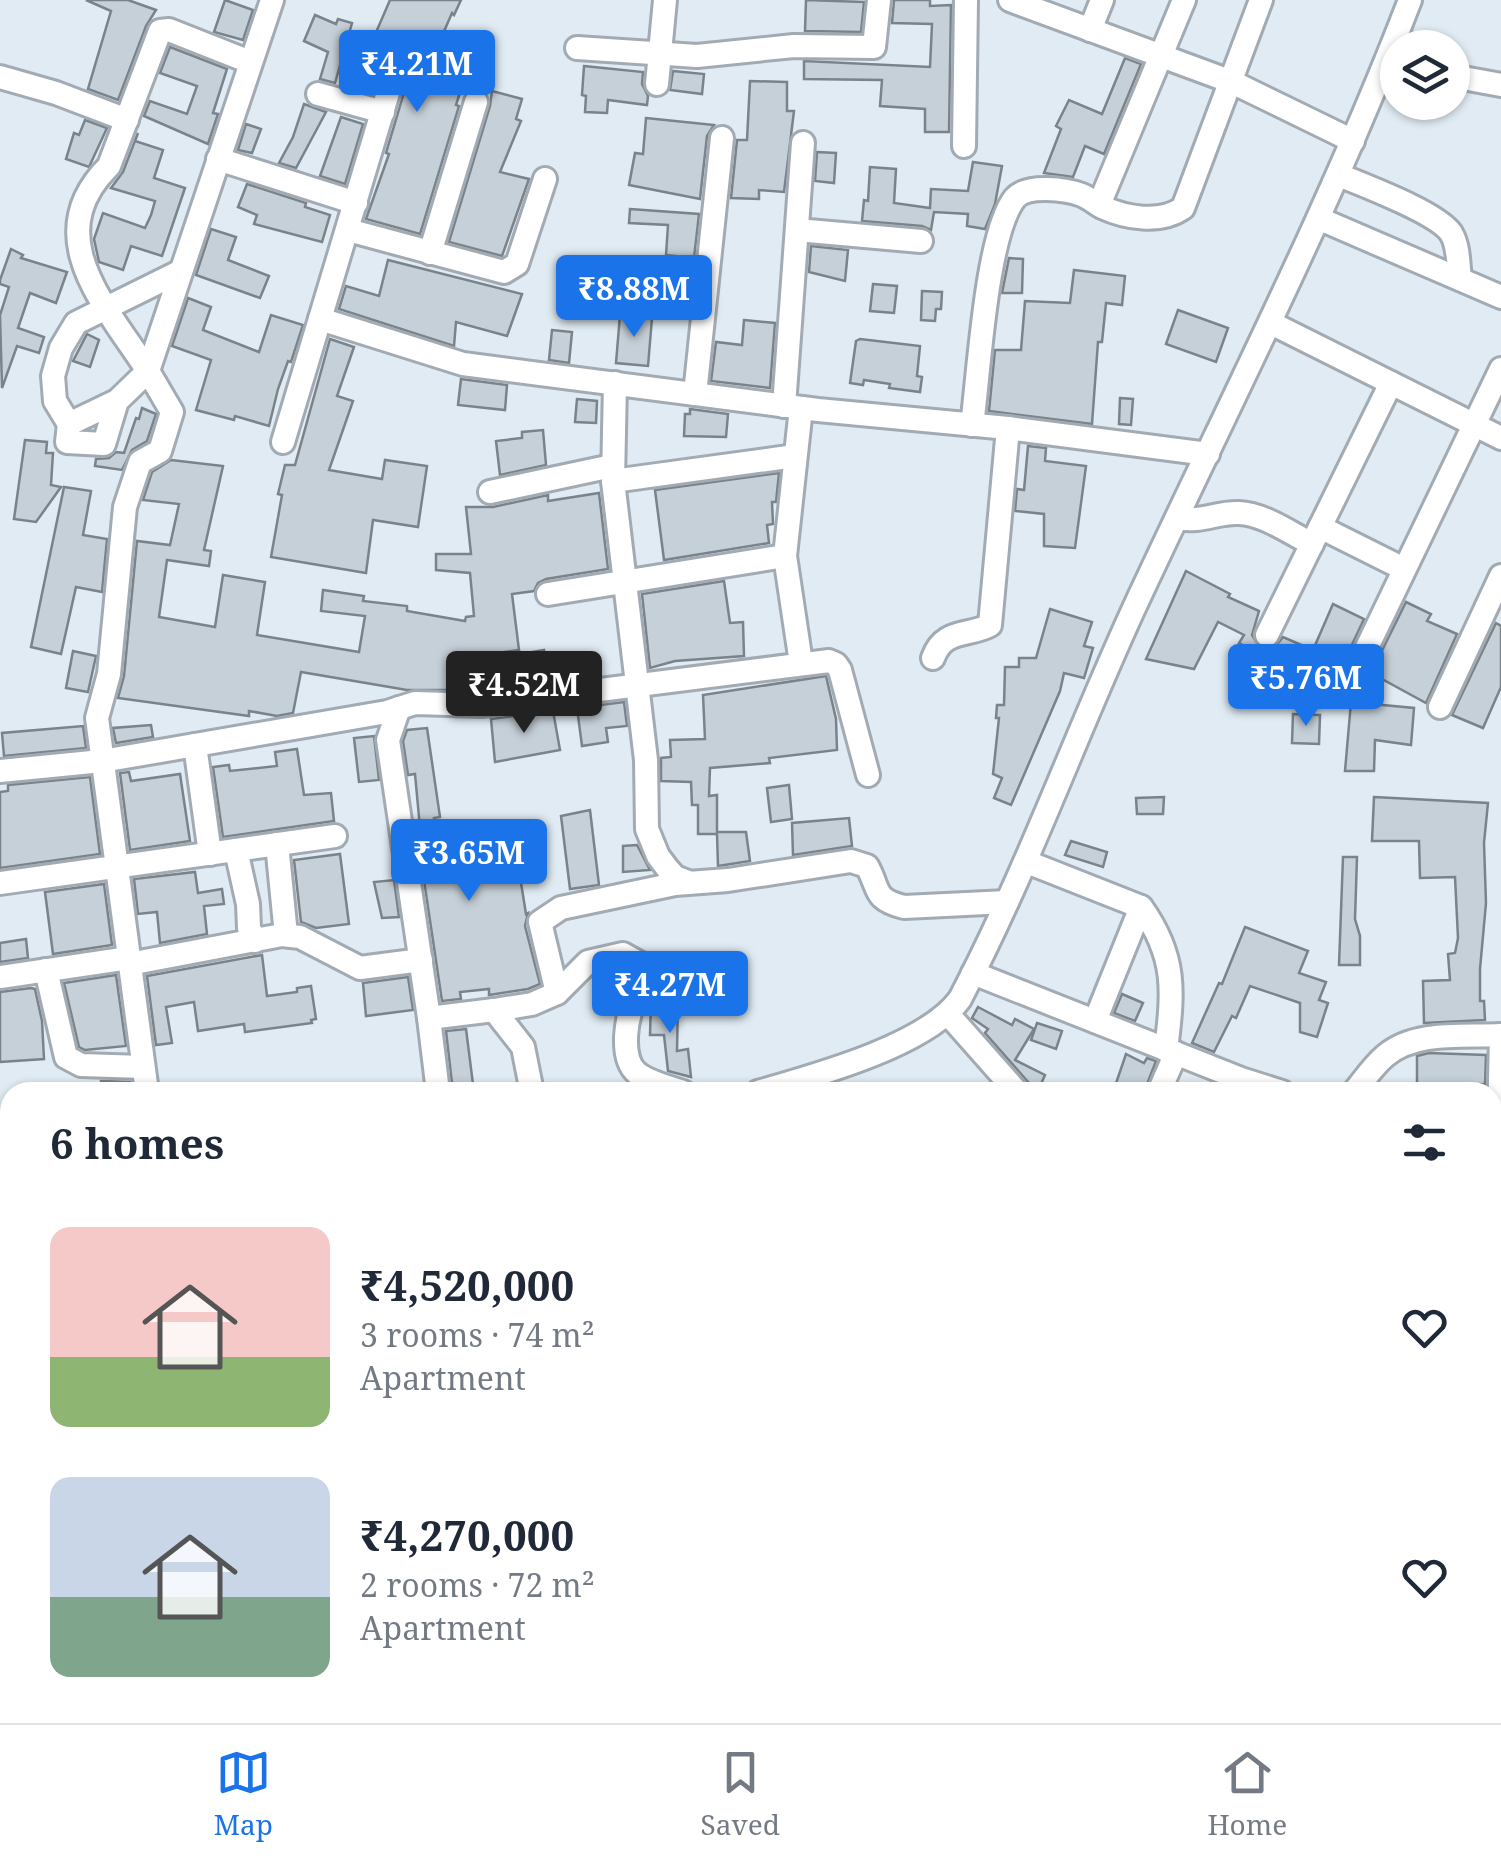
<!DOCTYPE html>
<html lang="en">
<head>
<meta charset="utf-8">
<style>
	body { margin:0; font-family:"Noto Serif",serif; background:#f6f6f7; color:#1f2937; height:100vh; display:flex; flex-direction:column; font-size:38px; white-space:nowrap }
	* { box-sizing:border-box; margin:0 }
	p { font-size:32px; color:#747a83 }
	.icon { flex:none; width:55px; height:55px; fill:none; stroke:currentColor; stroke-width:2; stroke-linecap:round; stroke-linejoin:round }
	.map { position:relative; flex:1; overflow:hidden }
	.details { position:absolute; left:0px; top:1082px; width:1502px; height:642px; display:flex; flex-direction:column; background:#fff; border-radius:30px 30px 0 0; box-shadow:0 2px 8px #0004 }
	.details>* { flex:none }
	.controls { position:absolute; left:1380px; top:30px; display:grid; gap:20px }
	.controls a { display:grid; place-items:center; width:90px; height:90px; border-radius:50%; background:#fff; box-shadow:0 2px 8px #0004; font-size:50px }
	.price { position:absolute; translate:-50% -85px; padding:0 22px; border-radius:10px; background:#1a73e8; color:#fff; font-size:32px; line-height:65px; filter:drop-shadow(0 2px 5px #0008) }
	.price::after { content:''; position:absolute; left:50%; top:60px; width:30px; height:22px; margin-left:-15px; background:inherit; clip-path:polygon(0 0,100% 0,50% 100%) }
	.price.current { background:#222; color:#fff }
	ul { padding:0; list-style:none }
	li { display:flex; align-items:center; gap:30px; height:250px; padding:0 50px }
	li span { display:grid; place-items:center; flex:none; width:280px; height:200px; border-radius:20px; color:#555 }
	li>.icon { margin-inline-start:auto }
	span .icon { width:120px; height:120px; fill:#fffc; stroke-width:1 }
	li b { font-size:42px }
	h2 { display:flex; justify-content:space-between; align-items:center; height:120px; padding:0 50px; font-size:42px }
	.tabs { display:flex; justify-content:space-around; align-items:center; height:140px; border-top:2px solid #e0e1e3; background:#fff; font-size:28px; color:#747a83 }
	.tabs a { display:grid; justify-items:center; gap:5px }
	.tabs .current { color:#1a73e8 }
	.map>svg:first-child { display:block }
	.building { fill:#c6d0d8; stroke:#7a838a; stroke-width:2.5 }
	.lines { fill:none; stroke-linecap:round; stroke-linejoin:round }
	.minor-casing { stroke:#a2abb3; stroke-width:28 }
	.minor { stroke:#fff; stroke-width:22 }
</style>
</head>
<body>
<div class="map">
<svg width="1501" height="1723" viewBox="0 0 1501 1723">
	<rect width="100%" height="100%" fill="#e0ebf3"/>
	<g class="building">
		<polygon points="86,0 128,0 156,10 146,26 118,100 88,89 111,11"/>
		<polygon points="225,0 253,10 243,40 214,32"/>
		<polygon points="390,0 461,0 454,15 452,13 429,66 464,80 456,105 459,106 420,234 366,219 389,154 386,153 414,59 410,46 404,42 391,44 374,37"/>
		<polygon points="806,0 864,2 861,32 805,31"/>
		<polygon points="894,0 930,0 930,6 951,5 949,132 925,132 925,109 880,106 882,80 804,79 804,61 930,67 932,24 892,23"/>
		<polygon points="315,15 336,24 338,19 352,23 335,83 320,79 328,52 304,41"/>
		<polygon points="170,47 227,69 213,113 218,114 208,144 144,116 150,101 187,114 197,86 160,73"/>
		<polygon points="1125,58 1141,64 1104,154 1085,146 1073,177 1044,173 1061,129 1056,126 1069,100 1102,114"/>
		<polygon points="584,66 643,72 642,84 648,96 647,105 608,100 607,113 585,112 586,96 582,95"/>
		<polygon points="361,67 378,73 372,93 352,88"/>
		<polygon points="673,71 704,74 702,94 670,90"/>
		<polygon points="750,81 787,82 787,111 794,111 784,192 759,190 759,199 731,198 737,140 747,140"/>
		<polygon points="492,91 522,99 516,119 521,121 500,172 529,179 502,256 449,242 490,106"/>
		<polygon points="304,104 326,112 296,168 279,163 293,137"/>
		<polygon points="341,117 363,124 345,184 320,176"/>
		<polygon points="646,118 714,125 707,136 700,199 629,185 635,153 643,154"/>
		<polygon points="85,120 107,128 89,167 66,159 74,133 79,135"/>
		<polygon points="246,124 261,129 252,153 238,150"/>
		<polygon points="138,133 135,141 163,150 154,178 185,188 162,256 131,246 123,270 99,262 94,239 103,213 145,228 151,215 155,201 111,188 123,172"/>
		<polygon points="817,152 836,153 834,183 815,181"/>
		<polygon points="973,162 1002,166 995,204 985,229 967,226 968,214 934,212 931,230 922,226 862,221 864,200 868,201 870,167 896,169 894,203 930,208 931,189 968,191"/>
		<polygon points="247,184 306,203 305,207 330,215 322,242 254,224 257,215 238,207"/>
		<polygon points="630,209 699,214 694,258 666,255 668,225 629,223"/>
		<polygon points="211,229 236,237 228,260 269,276 260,298 196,275"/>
		<polygon points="811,246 848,250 845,281 809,272"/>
		<polygon points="11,249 23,255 21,258 67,272 56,303 30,293 18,328 44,337 39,353 17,346 2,388 0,315 9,287 0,284 0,280"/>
		<polygon points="1009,258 1023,259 1022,293 1002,293"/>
		<polygon points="388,260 522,294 507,336 456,322 454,346 339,309 346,286 379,296"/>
		<polygon points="1074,270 1125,276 1122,305 1106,303 1102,342 1098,342 1092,424 989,411 995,350 1021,350 1025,301 1070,303"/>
		<polygon points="873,284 897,286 894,313 870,311"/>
		<polygon points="922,291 942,292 941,309 936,309 935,321 921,320"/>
		<polygon points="188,298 211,307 203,330 259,352 271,315 303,325 291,362 288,361 278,389 269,426 235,416 234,420 196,410 211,360 172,346"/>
		<polygon points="1178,310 1228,328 1216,362 1166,344"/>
		<polygon points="620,315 652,318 648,366 616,363"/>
		<polygon points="744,320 775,323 770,388 711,381 716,342 742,345"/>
		<polygon points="552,330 572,332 569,363 549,360"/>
		<polygon points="87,334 99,340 90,367 73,361"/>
		<polygon points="330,339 354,347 337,396 353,401 329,470 382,479 385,460 427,466 418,527 373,520 366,573 271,557 282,495 278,494 285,465 295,465"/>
		<polygon points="860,339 920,346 917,376 922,377 920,392 889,388 890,384 864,380 863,385 850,383 856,341"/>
		<polygon points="461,379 507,385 505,410 458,405"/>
		<polygon points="1120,398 1133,399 1131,425 1119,424"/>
		<polygon points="577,399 597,401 596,423 575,422"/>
		<polygon points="142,408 156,414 147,441 132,450 122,470 95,466 96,459 109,458 116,452 124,453 136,418 139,419"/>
		<polygon points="690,409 728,414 726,437 684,436 685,414 690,414"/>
		<polygon points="543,430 546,465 500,475 496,441 522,438 522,432"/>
		<polygon points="25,440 47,442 46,453 53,453 51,485 61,487 36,522 14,519"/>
		<polygon points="1028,446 1046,448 1045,461 1086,466 1075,548 1044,546 1044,514 1015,511 1017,489 1024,490"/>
		<polygon points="171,460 223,466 204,550 211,551 209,566 167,560 159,617 215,627 223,575 265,582 257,635 359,652 365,616 321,611 323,590 364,596 363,601 407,606 407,611 465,621 466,617 474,616 470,573 436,570 436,554 471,554 466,507 493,507 548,495 548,501 599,493 608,569 546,579 538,583 534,591 512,594 519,650 476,656 471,690 407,690 301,672 293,713 277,716 249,711 249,716 118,698 124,676 137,541 170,545 179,504 143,500 152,472"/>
		<polygon points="779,473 776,502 772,502 773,524 767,525 769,543 664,560 655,490"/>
		<polygon points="64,487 91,491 83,535 107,539 102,592 76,587 61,654 31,647"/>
		<polygon points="1186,571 1230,594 1228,597 1259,611 1252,635 1261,649 1274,648 1283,637 1313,650 1333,604 1364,619 1334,683 1294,664 1290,672 1262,660 1263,656 1239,643 1244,635 1218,622 1194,669 1146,659"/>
		<polygon points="724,581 730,623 743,622 744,656 675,661 650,668 642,594"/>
		<polygon points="1406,602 1431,614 1427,621 1457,634 1426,703 1371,673"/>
		<polygon points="1050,609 1092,622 1084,646 1093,648 1084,678 1064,673 1060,691 1011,805 994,798 1002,778 993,774 999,718 996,718 997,705 1004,705 1005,667 1019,667 1019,658 1036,658"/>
		<polygon points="1496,623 1501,626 1501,687 1483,728 1452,715"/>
		<polygon points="544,650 549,681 524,684 521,654"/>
		<polygon points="73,651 96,656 88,692 66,688"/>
		<polygon points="826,676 836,719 837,750 769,758 770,763 710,768 709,796 717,795 717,832 746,832 750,861 718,866 717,834 698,834 698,805 692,805 691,782 661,781 661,758 671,757 670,740 705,739 703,695"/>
		<polygon points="624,702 627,726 606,728 608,742 582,746 577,708"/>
		<polygon points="1351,702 1414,708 1411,745 1375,740 1374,771 1345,771"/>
		<polygon points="553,711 560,750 495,762 491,719"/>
		<polygon points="1293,714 1320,715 1319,744 1292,743"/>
		<polygon points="151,725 153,737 116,743 113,728"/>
		<polygon points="83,726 86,748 4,756 2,733"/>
		<polygon points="427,728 440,817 434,818 444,876 518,864 526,914 528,913 525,926 540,984 528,989 489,995 489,989 460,992 461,999 442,1001 418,840 421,839 415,774 408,775 403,741 407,730"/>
		<polygon points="374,736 379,780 359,782 354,738"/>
		<polygon points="297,749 304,795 331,793 334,821 223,837 213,767 229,765 230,771 277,766 275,752"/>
		<polygon points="129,772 131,781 180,774 190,841 130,850 120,773"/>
		<polygon points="90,777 100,854 0,868 0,792 8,791 8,785"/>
		<polygon points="789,785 792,819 771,822 767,788"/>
		<polygon points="1164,797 1163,814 1137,814 1136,798"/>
		<polygon points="1374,797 1488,803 1484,843 1486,903 1480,969 1480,1001 1484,1001 1485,1020 1424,1023 1423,981 1450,980 1448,954 1455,953 1458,938 1455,877 1420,878 1419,841 1372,841"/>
		<polygon points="590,810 599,885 570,889 561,816"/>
		<polygon points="849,818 852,846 793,855 792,823"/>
		<polygon points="1071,841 1107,852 1103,867 1065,855"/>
		<polygon points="637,845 650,870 623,872 623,846"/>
		<polygon points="340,854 349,924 316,928 301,922 294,860"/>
		<polygon points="1343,857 1357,857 1355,919 1360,936 1360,965 1339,965"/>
		<polygon points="195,872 198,893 222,889 224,904 204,906 207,934 160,943 157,912 138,914 134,879"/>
		<polygon points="394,880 399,917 382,918 374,882"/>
		<polygon points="104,884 112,945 53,954 45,892"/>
		<polygon points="1245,927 1308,951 1299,973 1326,982 1319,1000 1328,1003 1317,1037 1300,1032 1300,1003 1250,986 1236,1018 1232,1016 1214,1052 1192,1043 1219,983 1222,984"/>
		<polygon points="26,939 28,958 0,962 0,943"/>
		<polygon points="262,955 267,996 297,992 297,988 311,986 316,1019 311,1020 312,1023 245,1032 244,1024 198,1031 194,1002 166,1007 172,1043 156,1045 147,976"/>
		<polygon points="116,975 126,1046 85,1050 79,1047 64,983"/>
		<polygon points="408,977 413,1010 366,1016 363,983"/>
		<polygon points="31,988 35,989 42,1021 44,1059 0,1062 0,992"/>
		<polygon points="1122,994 1143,1003 1135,1021 1114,1013"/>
		<polygon points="651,1002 678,1002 677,1051 688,1049 691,1077 668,1071 664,1035 650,1035"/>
		<polygon points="978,1007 1012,1025 1015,1019 1034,1029 1015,1060 1045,1075 1039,1088 1029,1083 985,1033 988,1029 972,1018"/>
		<polygon points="1037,1023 1062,1031 1056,1049 1031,1040"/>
		<polygon points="466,1029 474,1092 453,1092 446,1031"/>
		<polygon points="1429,1053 1486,1055 1485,1084 1417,1085 1417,1056"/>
		<polygon points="1126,1054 1144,1063 1147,1058 1156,1061 1144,1092 1113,1092"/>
		<polygon points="101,1081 130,1082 132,1092 102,1092"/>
	</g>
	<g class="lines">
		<defs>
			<g id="minor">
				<polyline points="1010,0 1232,82 1353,141"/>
				<polyline points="1090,30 1102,0"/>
				<polyline points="577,48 697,56 794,46 874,47 879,0"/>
				<polyline points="1452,76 1501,85"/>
				<polyline points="0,77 56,93 127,120"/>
				<polyline points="657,84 665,0"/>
				<polyline points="318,94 383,112"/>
				<polyline points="964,146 966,0"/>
				<polyline points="218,159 356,203"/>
				<path d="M1339,175C1365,186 1436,212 1451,233C1459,246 1458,264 1460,279"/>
				<polyline points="1099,205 1184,0"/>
				<polyline points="1320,219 1501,297"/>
				<polyline points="348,230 504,272 517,264 545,179"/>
				<polyline points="797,230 921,241"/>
				<polyline points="430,253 476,102"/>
				<polyline points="320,319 463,364 818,410 1008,428 1208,454"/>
				<polyline points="1271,323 1501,438"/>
				<polyline points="615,383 613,481 646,760 647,829 658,856 667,868 675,877 688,882"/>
				<polyline points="695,394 722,138"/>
				<path d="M117,401L69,424L67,442L104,444L117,401L148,371C106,306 38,236 109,166L160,31L169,30L250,62"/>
				<polyline points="784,406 803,143"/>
				<polyline points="69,424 55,401 53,376 61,348 76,323 181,271"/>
				<path d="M972,425C979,374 986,234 1015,198C1027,184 1066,189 1082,195C1089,198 1095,203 1102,207C1126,218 1160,224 1183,208L1261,0"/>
				<polyline points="283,442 399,56"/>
				<polyline points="613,481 795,456"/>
				<polyline points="490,492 612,466"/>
				<path d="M1177,518C1202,523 1216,512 1239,513C1264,514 1290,533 1312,544"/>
				<polyline points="1320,527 1404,569"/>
				<polyline points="548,594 785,556"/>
				<polyline points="1267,635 1391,383"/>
				<path d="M933,658C944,628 968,637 990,625L1008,428"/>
				<polyline points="801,663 785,556 801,408"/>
				<polyline points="1348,687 1501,369"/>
				<polyline points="1440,707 1501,576"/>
				<polyline points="399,708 388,740 429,1018 494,1010"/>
				<polyline points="195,745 210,854"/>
				<polyline points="0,771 102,761 387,712 415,703 481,705 829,661 836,664 840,670 868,775"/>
				<polyline points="277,844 286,935"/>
				<polyline points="236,850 248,904 249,928 255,941"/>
				<path d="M1027,862L1141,907C1177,957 1173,992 1166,1050"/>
				<polyline points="0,883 335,836"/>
				<polyline points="129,964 282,935 300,937 360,968 421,960"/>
				<polyline points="46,970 66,1057 81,1065 143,1067"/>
				<polyline points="973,973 1241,1079 1282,1092"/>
				<polyline points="0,977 129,958"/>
				<path d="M557,993L588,962L623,954L650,969L653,976C648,983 642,989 637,996C626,1013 619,1058 637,1073C649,1083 669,1087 683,1092"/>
				<polyline points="948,1014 1017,1092"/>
				<polyline points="429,1018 438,1092"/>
				<polyline points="1095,1021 1141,907"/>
				<polyline points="147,1092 97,718 109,674 125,507 140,462 160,451 172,412 148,371 272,0"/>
				<path d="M532,1092L523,1047L494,1010L532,1004L557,993L540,922L561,908L675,884L728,880L851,861L867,866C880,889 872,899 904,907L1007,902"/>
				<path d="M758,1092C813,1076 926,1046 960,999C1027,871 1075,736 1135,606C1229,404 1330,208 1410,0"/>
				<polyline points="1159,1092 1176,1053"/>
				<path d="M1354,1092C1364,1080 1373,1066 1385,1056C1415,1030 1464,1037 1501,1035"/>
				<polyline points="1498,1170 1501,1035"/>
				<polyline points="0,1222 10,1221"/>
				<polyline points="193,1715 194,1723"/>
				<polyline points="833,1715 837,1723"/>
				<polyline points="995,1723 1000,1715"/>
			</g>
		</defs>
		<use href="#minor" class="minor-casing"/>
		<use href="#minor" class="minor"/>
	</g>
</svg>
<div class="controls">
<a><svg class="icon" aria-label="layers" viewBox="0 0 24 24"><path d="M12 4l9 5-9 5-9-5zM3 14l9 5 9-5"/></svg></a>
</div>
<b class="price" style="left:417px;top:115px">₹4.21M</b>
<b class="price" style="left:634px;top:340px">₹8.88M</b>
<b class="price" style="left:1306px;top:729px">₹5.76M</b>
<b class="price current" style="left:524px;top:736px">₹4.52M</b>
<b class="price" style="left:469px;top:904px">₹3.65M</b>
<b class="price" style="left:670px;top:1036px">₹4.27M</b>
<section class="details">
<h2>6 homes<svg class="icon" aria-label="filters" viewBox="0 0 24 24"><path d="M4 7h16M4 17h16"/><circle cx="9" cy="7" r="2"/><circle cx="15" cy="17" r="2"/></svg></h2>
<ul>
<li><span style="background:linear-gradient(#f6c9c9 65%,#8fb573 0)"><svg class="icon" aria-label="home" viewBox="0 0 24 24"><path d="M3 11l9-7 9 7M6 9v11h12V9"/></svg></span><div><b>₹4,520,000</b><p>3 rooms · 74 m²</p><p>Apartment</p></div><svg class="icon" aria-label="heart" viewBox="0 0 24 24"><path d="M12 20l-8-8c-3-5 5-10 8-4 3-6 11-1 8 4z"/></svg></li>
<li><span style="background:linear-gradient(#c9d6e8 60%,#7fa58c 0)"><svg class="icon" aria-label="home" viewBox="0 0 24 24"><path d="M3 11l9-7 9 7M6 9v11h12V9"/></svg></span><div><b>₹4,270,000</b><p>2 rooms · 72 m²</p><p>Apartment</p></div><svg class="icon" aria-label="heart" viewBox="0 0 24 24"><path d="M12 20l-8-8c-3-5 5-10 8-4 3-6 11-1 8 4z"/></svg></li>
</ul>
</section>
</div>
<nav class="tabs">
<a class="current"><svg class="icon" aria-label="map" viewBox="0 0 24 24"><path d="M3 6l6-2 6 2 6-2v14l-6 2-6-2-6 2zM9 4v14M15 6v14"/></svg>Map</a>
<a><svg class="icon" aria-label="saved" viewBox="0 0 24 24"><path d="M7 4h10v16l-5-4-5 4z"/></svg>Saved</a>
<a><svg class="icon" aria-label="home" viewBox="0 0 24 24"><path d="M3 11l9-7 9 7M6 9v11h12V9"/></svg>Home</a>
</nav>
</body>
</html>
